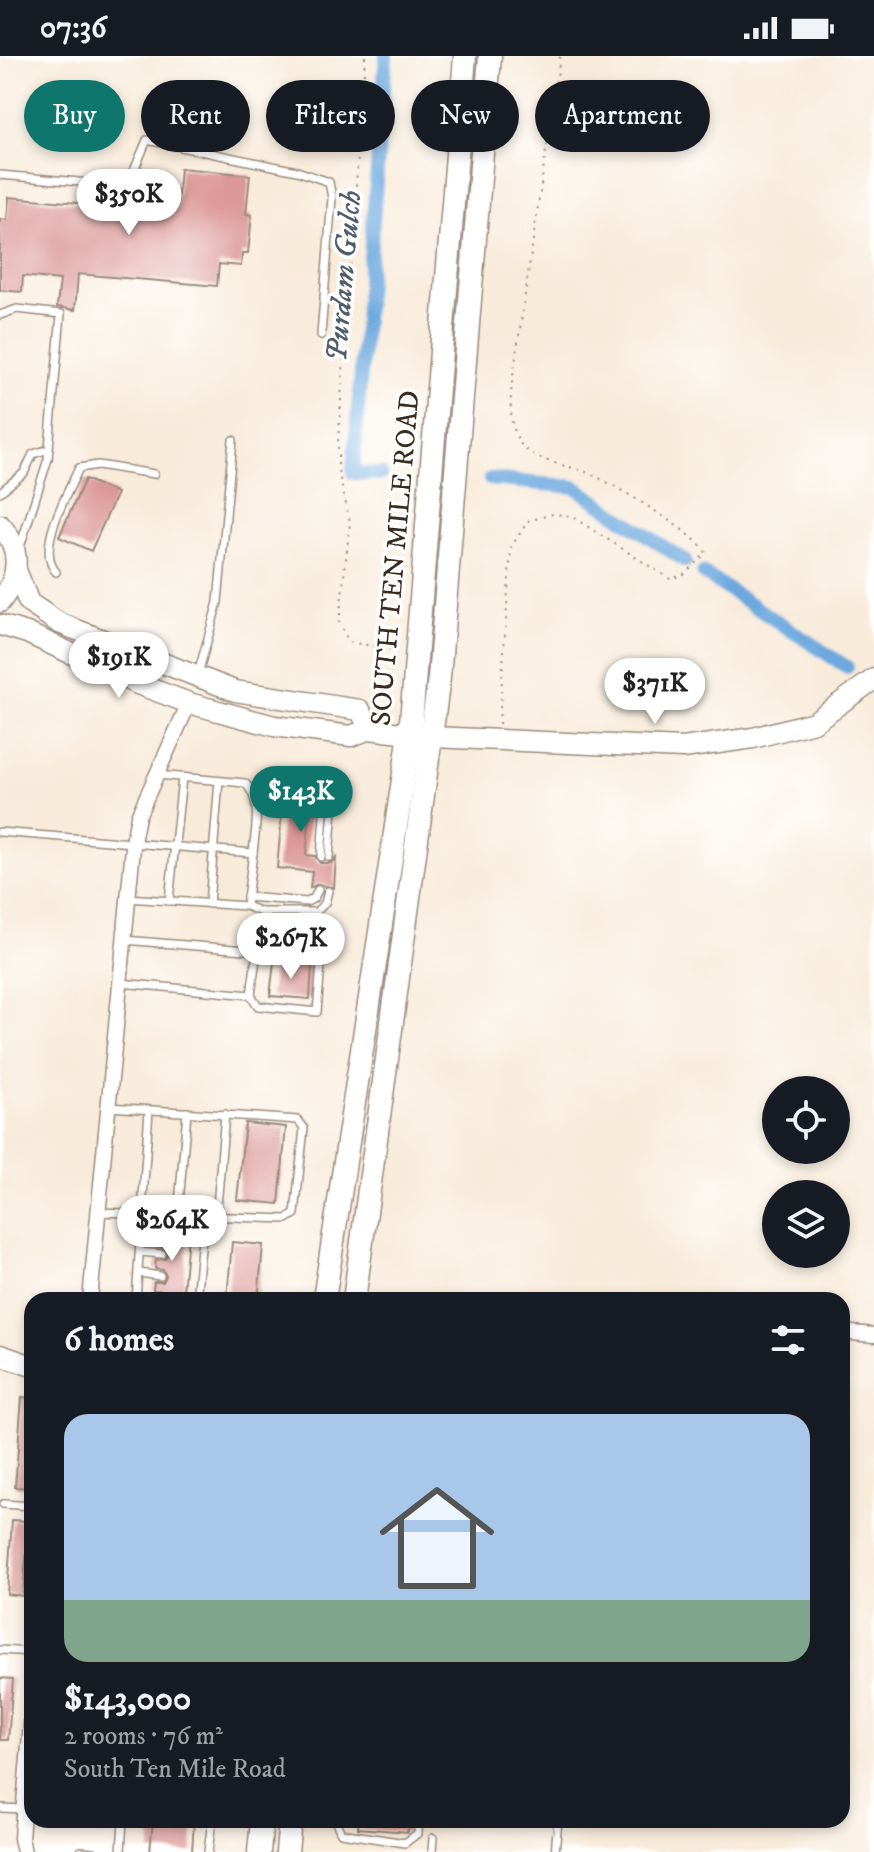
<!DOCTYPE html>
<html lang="en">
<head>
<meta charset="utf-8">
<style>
	body { margin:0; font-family:"IM FELL DW Pica",serif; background:#20242c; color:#f1f3f6; height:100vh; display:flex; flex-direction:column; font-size:30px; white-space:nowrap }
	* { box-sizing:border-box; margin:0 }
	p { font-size:26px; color:#9ea1a6 }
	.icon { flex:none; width:44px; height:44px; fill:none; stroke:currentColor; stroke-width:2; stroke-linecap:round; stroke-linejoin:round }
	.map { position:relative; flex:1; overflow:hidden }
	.drawer { position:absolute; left:24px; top:1236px; width:826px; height:536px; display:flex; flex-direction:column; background:#171b24; border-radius:24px; box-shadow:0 4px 12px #0003 }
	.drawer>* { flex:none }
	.guide { position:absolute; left:24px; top:24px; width:826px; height:72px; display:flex; gap:16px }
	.controls { position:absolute; left:762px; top:1020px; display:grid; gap:16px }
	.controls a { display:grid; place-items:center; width:88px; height:88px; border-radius:50%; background:#171b24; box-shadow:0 4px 12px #0003; font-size:40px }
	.price { position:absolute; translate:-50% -68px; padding:0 18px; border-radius:28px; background:#fff; color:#222; font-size:26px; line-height:52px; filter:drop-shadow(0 2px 4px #0008) }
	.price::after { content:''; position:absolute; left:50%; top:48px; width:24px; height:18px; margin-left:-12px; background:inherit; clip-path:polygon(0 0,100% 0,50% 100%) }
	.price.on { background:#0f766e; color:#fff }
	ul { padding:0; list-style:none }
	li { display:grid; align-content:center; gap:16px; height:424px; padding:0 40px }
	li+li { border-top:2px solid #363941 }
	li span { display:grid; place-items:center; height:248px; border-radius:24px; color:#555 }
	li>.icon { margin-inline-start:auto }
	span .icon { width:144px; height:144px; fill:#fffc; stroke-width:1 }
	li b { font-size:34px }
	h2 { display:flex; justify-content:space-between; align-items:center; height:96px; padding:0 40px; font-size:34px }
	.pill { padding:0 28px; border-radius:36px; background:#171b24; box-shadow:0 4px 12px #0003; font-size:28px; line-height:72px }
	.pill.on { background:#0f766e; color:#fff }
	.status { display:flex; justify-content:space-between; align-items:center; height:56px; padding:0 40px; background:#171b24; direction:ltr }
	.status svg { height:22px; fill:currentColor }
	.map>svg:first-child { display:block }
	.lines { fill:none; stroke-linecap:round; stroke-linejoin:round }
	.canal { stroke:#6ca8de; stroke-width:14 }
	.building { fill:#db9896 }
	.lane-casing { stroke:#9a8a7c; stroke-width:10 }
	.street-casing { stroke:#9a8a7c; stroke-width:17 }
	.secondary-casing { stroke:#9a8a7c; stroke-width:23 }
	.primary-casing { stroke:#9a8a7c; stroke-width:25 }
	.path { stroke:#9a8a7c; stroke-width:2; stroke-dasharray:2 6; stroke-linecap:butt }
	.lane { stroke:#fff; stroke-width:7 }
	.street { stroke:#fff; stroke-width:14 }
	.secondary { stroke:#fff; stroke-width:20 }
	.primary { stroke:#fff; stroke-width:22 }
	.labels { text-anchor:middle; stroke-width:7; stroke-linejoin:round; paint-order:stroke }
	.street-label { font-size:28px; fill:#3b2a1e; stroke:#fff }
	.water-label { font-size:30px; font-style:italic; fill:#4f5c6b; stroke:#fff }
</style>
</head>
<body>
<div class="status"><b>07:36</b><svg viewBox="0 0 49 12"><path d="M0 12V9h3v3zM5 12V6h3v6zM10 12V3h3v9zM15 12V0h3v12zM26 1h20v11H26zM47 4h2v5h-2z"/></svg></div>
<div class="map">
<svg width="874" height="1796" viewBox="0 0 874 1796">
	<rect width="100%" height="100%" fill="#fff"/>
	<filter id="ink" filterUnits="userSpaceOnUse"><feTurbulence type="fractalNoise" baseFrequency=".0125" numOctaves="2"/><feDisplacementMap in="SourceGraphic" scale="16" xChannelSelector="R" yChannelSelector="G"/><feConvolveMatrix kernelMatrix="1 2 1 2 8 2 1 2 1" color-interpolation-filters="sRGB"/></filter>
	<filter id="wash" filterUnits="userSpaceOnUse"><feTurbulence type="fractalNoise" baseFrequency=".006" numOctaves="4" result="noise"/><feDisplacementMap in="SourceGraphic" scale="32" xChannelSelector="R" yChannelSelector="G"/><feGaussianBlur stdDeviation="1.8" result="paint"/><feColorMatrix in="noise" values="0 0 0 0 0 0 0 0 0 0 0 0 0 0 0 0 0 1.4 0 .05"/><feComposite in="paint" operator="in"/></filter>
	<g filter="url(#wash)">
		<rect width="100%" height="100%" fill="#f8ebda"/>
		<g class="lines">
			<g class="canal">
				<polyline points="381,418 353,417 386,0"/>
				<polyline points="490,423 575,431 685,505"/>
				<polyline points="703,517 847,611"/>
			</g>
		</g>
		<g id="blocks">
			<g class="building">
				<polygon points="180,112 250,119 246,158 252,159 248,197 242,197 241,210 219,208 217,230 78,218 75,254 57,251 60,224 23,220 22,236 0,234 0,163 7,164 9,141 125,151 125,145 177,150"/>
				<polygon points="85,423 117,437 91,495 59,481"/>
				<polygon points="292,717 313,719 308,732 312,739 306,799 315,800 320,807 331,807 336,801 334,832 318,828 310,832 312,816 277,812 284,734 293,731"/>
				<polygon points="274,906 312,909 310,943 270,940"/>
				<polygon points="245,1067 286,1071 279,1148 237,1144"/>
				<polygon points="158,1178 188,1180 183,1236 153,1234 154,1226 163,1226 166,1220 163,1214 155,1213 156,1204 165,1203 168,1198 165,1192 157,1191"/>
				<polygon points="232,1186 263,1189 258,1244 227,1243"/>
				<polygon points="22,1341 32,1342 32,1432 15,1431"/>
				<polygon points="12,1464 29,1465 23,1540 7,1538"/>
				<polygon points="0,1622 13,1623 8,1684 0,1684"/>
				<polygon points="153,1764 194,1764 192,1796 150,1796"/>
				<polygon points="359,1764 409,1764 408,1776 358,1772"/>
			</g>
		</g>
	</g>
	<g filter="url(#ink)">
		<use href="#blocks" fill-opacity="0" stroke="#9a8a7c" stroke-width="2"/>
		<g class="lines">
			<defs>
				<g id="lane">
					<polyline points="0,119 102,128 133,117 147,84 297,115 329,126 332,142 321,279"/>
					<polyline points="0,259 17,253 61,258 48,403 20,491"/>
					<polyline points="0,436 24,417 33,398 46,394"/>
					<path d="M56,516C35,492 68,437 79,412L98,409L154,418"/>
					<polyline points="198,618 218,546 233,384"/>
					<path d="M157,719L245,727C263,745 255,773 253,797"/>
					<polyline points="315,725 328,728 334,741 329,801"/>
					<polyline points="269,727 287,728"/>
					<polyline points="314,733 323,739 325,745 321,801"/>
					<polyline points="255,737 278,721 287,721"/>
					<polyline points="0,776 253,797 246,850 127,842"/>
					<polyline points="247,841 307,846 314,842 318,834"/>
					<polyline points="169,845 182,722"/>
					<polyline points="209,848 219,725"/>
					<polyline points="246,850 261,856 316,856 325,847 328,835"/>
					<polyline points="124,884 318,900 321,909 317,956 258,950 251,939"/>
					<polyline points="120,927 251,939 257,895"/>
					<polyline points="99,1156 287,1163 295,1158 304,1072 298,1064 109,1051"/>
					<polyline points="178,1159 187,1056"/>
					<polyline points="216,1162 225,1058"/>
					<polyline points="140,1196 162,1198"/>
					<polyline points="139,1217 160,1220"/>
					<polyline points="136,1244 149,1054"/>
					<polyline points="196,1244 204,1161"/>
					<polyline points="3,1448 32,1450"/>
					<polyline points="0,1594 32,1596"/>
					<polyline points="0,1752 24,1753"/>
					<polyline points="335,1764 341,1777 405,1787 418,1777 419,1764"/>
					<polyline points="81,1795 94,1796"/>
					<polyline points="121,1796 123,1764"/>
					<polyline points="208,1796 212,1764"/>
					<polyline points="432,1796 433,1782"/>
					<polyline points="555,1796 558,1764"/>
				</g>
				<g id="street">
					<polyline points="90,1244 134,781 138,760 189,647"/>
					<polyline points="842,1276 874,1279"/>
					<polyline points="24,1796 21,1782 32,1656"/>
				</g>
				<g id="secondary">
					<path d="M0,469C22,493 20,521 0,546"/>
					<polyline points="16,514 29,547 59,567 235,635 360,654 370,673"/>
					<polyline points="0,569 27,577 135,627 189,647 274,670 351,680 370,673 432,681 683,692 753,682 814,666 874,623"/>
					<polyline points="0,1299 32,1310"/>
				</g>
				<g id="primary">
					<polyline points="324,1244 410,678 465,0"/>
					<polyline points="354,1244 439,622 490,0"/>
					<polyline points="259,1796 262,1764"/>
					<polyline points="287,1796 290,1764"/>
				</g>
			</defs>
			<use href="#lane" class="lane-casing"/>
			<use href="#street" class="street-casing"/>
			<use href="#secondary" class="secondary-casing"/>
			<use href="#primary" class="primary-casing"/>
			<g class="path">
				<polyline points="365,0 338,387 338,414 350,466 339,567 349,586 391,593"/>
				<path d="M499,668L511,491L528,465L553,458L571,460L670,523L683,519L706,497C699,479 608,424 586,416C567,409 531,405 520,387C509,369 510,346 512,327L560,0"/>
			</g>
			<use href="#lane" class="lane"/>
			<use href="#street" class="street"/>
			<use href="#secondary" class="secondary"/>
			<use href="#primary" class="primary"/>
		</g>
	</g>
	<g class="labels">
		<g class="street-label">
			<text transform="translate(394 502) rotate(-85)" y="10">SOUTH TEN MILE ROAD</text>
		</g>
		<g class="water-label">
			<text transform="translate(343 220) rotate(-85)" y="10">Purdam Gulch</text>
		</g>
	</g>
</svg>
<div class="controls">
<a><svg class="icon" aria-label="locate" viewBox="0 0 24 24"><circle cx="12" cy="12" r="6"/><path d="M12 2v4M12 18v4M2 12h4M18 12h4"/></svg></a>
<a><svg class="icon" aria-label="layers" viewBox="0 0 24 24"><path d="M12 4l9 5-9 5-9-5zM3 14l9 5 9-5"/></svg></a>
</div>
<b class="price" style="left:129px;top:181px">$350K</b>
<b class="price" style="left:119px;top:644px">$191K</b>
<b class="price" style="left:655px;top:670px">$371K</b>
<b class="price on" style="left:301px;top:778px">$143K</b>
<b class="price" style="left:291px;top:925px">$267K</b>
<b class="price" style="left:172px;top:1207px">$264K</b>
<div class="guide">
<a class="pill on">Buy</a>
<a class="pill">Rent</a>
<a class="pill">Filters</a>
<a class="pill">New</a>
<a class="pill">Apartment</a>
</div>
<section class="drawer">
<h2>6 homes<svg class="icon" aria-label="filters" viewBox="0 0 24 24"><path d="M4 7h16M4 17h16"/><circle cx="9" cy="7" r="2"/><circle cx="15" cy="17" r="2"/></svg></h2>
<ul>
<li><span style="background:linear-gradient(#a9c7e8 75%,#7fa58c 0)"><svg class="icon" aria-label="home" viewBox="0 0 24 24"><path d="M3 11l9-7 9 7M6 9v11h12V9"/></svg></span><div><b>$143,000</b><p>2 rooms · 76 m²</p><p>South Ten Mile Road</p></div></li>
</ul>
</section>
</div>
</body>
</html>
